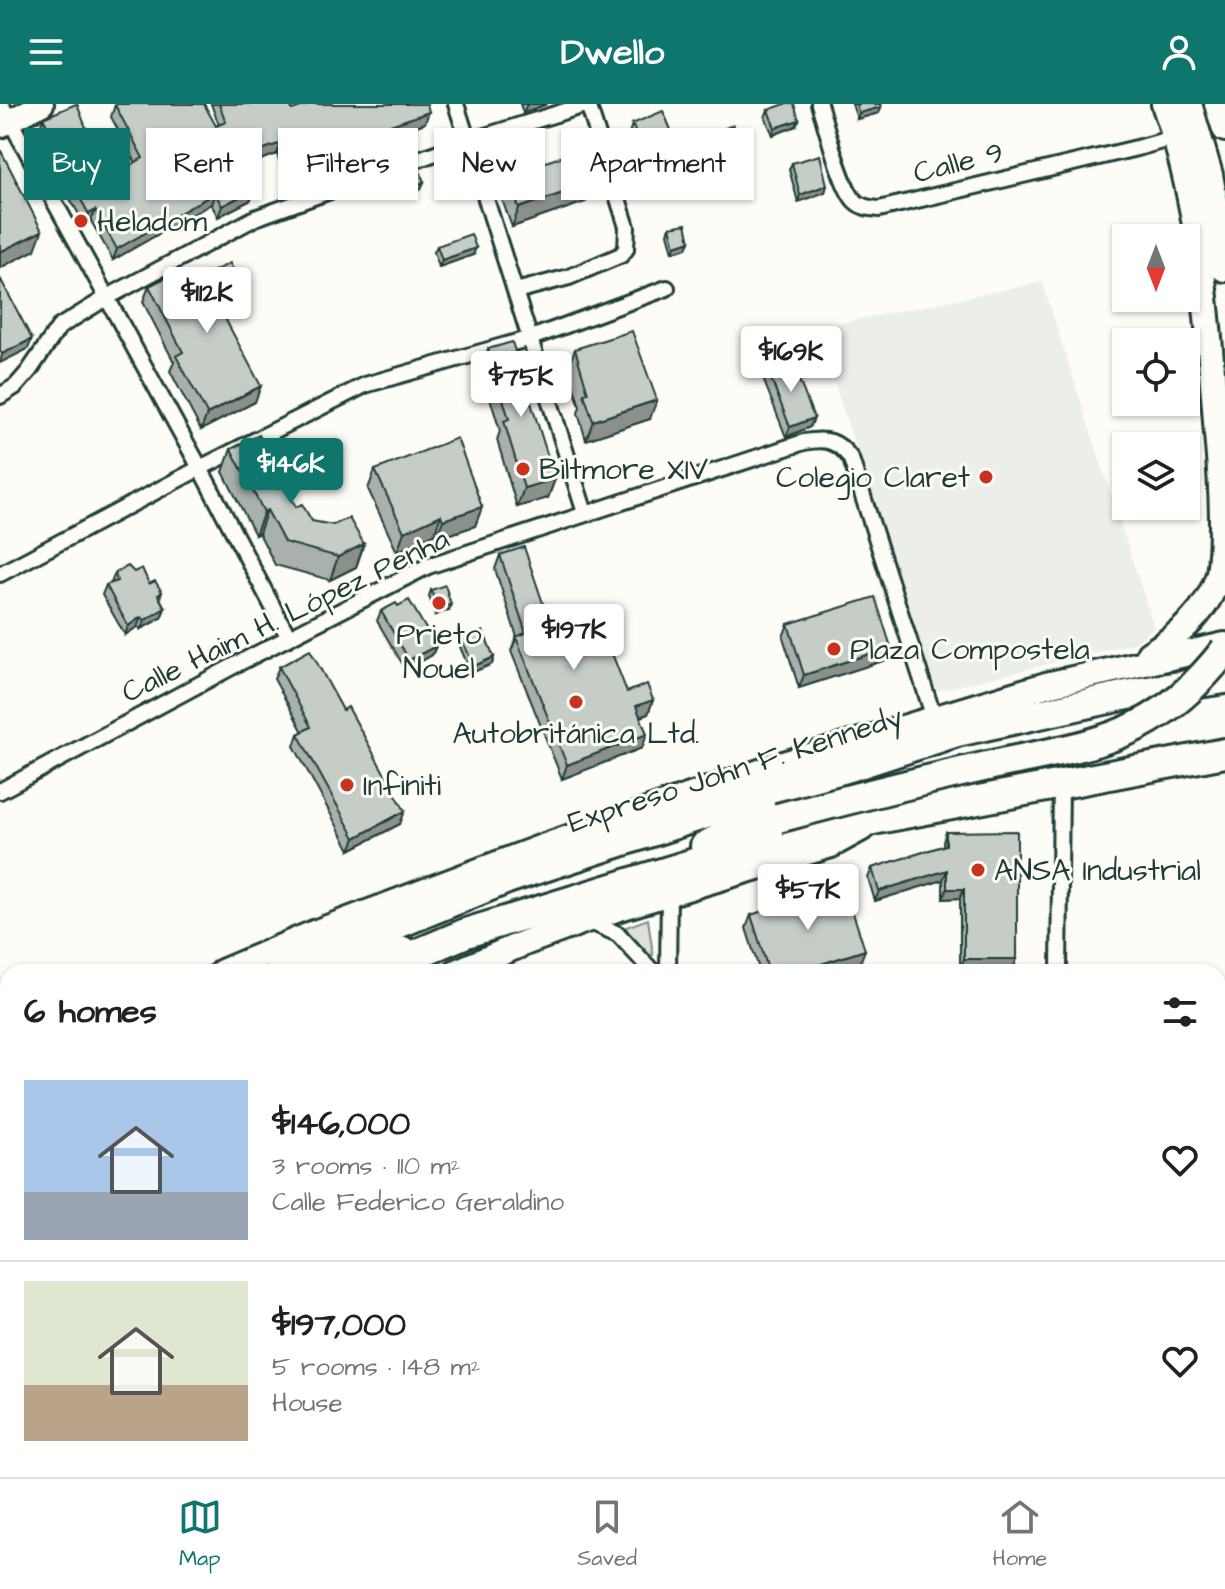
<!DOCTYPE html>
<html lang="en">
<head>
<meta charset="utf-8">
<style>
	body { margin:0; font-family:"Architects Daughter",sans-serif; background:#f6f6f6; color:#202124; height:100vh; display:flex; flex-direction:column; font-size:30px; white-space:nowrap }
	* { box-sizing:border-box; margin:0 }
	p { font-size:26px; color:#757577 }
	.icon { flex:none; width:44px; height:44px; fill:none; stroke:currentColor; stroke-width:2; stroke-linecap:round; stroke-linejoin:round }
	.map { position:relative; flex:1; overflow:hidden }
	.drawer { position:absolute; left:0px; top:860px; width:1226px; height:514px; display:flex; flex-direction:column; background:#fff; border-radius:24px 24px 0 0; box-shadow:0 2px 6px #0004 }
	.drawer>* { flex:none }
	.top-card { position:absolute; left:24px; top:24px; width:800px; height:72px; display:flex; gap:16px }
	.needle { width:52px; rotate:180deg }
	.fabs { position:absolute; left:1112px; top:120px; display:grid; gap:16px }
	.fabs a { display:grid; place-items:center; width:88px; height:88px; border-radius:0px; background:#fff; box-shadow:0 2px 6px #0004; font-size:40px }
	.price { position:absolute; translate:-50% -68px; padding:0 18px; border-radius:8px; background:#fff; color:#222; font-size:26px; line-height:52px; filter:drop-shadow(0 2px 4px #0008) }
	.price::after { content:''; position:absolute; left:50%; top:48px; width:24px; height:18px; margin-left:-12px; background:inherit; clip-path:polygon(0 0,100% 0,50% 100%) }
	.price.active { background:#0f766e; color:#fff }
	ul { padding:0; list-style:none }
	li { display:flex; align-items:center; gap:24px; height:200px; padding:0 24px }
	li+li { border-top:2px solid #e0e0e0 }
	li span { display:grid; place-items:center; flex:none; width:224px; height:160px; border-radius:0px; color:#555 }
	li>.icon { margin-inline-start:auto }
	span .icon { width:96px; height:96px; fill:#fffc; stroke-width:1 }
	li b { font-size:34px }
	h2 { display:flex; justify-content:space-between; align-items:center; height:96px; padding:0 24px; font-size:34px }
	.chip { padding:0 28px; border-radius:0px; background:#fff; box-shadow:0 2px 6px #0004; font-size:28px; line-height:72px }
	.chip.active { background:#0f766e; color:#fff }
	header { display:flex; justify-content:space-between; align-items:center; height:104px; padding:0 24px; background:#0f766e; color:#fff; font-size:36px; font-weight:800 }
	.menu { display:flex; justify-content:space-around; align-items:center; height:112px; border-top:2px solid #e0e0e0; background:#fff; font-size:22px; color:#757577 }
	.menu a { display:grid; justify-items:center; gap:4px }
	.menu .active { color:#0f766e }
	.map>svg:first-child { display:block }
	.built { fill:#eceee9 }
	.green { fill:#dde0db; stroke:#7e8e88; stroke-width:2 }
	.lines { fill:none; stroke-linecap:round; stroke-linejoin:round }
	.street-casing { stroke:#1f3d34; stroke-width:20 }
	.secondary-casing { stroke:#1f3d34; stroke-width:28 }
	.primary-casing { stroke:#1f3d34; stroke-width:30 }
	.highway-casing { stroke:#1f3d34; stroke-width:34 }
	.street { stroke:#fdfcf7; stroke-width:14 }
	.secondary { stroke:#fdfcf7; stroke-width:22 }
	.primary { stroke:#fdfcf7; stroke-width:24 }
	.highway { stroke:#fdfcf7; stroke-width:28 }
	.highway-bridge-casing { stroke:#1f3d34; stroke-width:34; stroke-linecap:butt }
	.highway-bridge { stroke:#fdfcf7; stroke-width:28 }
	.wall { fill:#aab0ab; stroke:#1f3d34; stroke-width:2 }
	.shaded-wall { fill:#8b908b; stroke:#1f3d34; stroke-width:2 }
	.building { fill:#c6cdc7; stroke:#1f3d34; stroke-width:2 }
	.poi-dot { fill:#c8321e; stroke:#fdfcf7; stroke-width:3 }
	.labels { text-anchor:middle; stroke-width:6; stroke-linejoin:round; paint-order:stroke }
	.street-label { font-size:30px; fill:#1f3d34; stroke:#fdfcf7 }
	.poi-label { font-size:30px; fill:#1f3d34; stroke:#fdfcf7; text-anchor:start }
</style>
</head>
<body>
<header><svg class="icon" aria-label="menu" viewBox="0 0 24 24"><path d="M4 6h16M4 12h16M4 18h16"/></svg>Dwello<svg class="icon" aria-label="person" viewBox="0 0 24 24"><circle cx="12" cy="8" r="4"/><path d="M4 21q1-7 8-7t8 7"/></svg></header>
<div class="map">
<svg width="1225" height="1373" viewBox="0 0 1225 1373">
	<rect width="100%" height="100%" fill="#fdfcf7"/>
	<filter id="ink" filterUnits="userSpaceOnUse"><feTurbulence type="fractalNoise" baseFrequency=".0125" numOctaves="2"/><feDisplacementMap in="SourceGraphic" scale="16" xChannelSelector="R" yChannelSelector="G"/><feConvolveMatrix kernelMatrix="1 2 1 2 8 2 1 2 1" color-interpolation-filters="sRGB"/></filter>
	<g filter="url(#ink)">
		<polygon class="built" points="1042,178 1154,523 1135,539 937,587 816,224"/>
		<g class="green">
			<path d="M648,815L653,851C637,851 631,836 626,823Z"/>
			<polygon points="0,1262 8,1270 8,1366 55,1366 52,1373 0,1373"/>
			<polygon points="919,1369 919,1373 793,1373 793,1370"/>
		</g>
		<g class="lines">
			<defs>
				<g id="street">
					<polyline points="1,0 200,364 289,534"/>
					<polyline points="456,0 585,409"/>
					<path d="M819,0C826,21 841,83 855,97C862,104 871,104 879,105L1141,43L1176,33"/>
					<polyline points="516,187 569,173 621,151 626,145 627,123 588,0"/>
					<polyline points="0,292 16,282 29,267 59,223 106,194 255,114 469,37 588,0"/>
					<polyline points="0,470 200,364 365,281 531,234 667,184"/>
					<path d="M0,687L241,558L428,462L804,338C826,334 838,336 851,355L934,614"/>
					<polyline points="586,816 618,830 653,868"/>
					<polyline points="668,868 669,790"/>
					<polyline points="1059,868 1061,680"/>
					<polyline points="1218,1088 1225,1087"/>
					<polyline points="1218,1330 1225,1330"/>
					<polyline points="669,1366 669,1373"/>
					<polyline points="785,1366 786,1373"/>
					<polyline points="930,1366 931,1373"/>
					<polyline points="63,1373 65,1366"/>
					<polyline points="1053,1373 1053,1366"/>
				</g>
				<polyline id="secondary" points="0,22 42,0"/>
				<g id="primary">
					<polyline points="1217,0 1225,25"/>
					<path d="M1149,550C1181,530 1208,507 1219,470C1225,429 1221,372 1217,330C1208,218 1202,106 1164,0"/>
					<polyline points="222,868 314,829 545,742 780,661 1046,581 1225,541"/>
					<polyline points="324,868 403,845"/>
					<polyline points="456,868 527,838 616,805 831,741 862,724"/>
					<polyline points="0,965 8,961"/>
					<polyline points="0,1011 8,1008"/>
					<polyline points="0,1060 8,1057"/>
					<polyline points="0,1135 8,1148"/>
					<polyline points="0,1222 8,1236"/>
					<polyline points="81,1366 86,1373"/>
					<polyline points="134,1366 137,1373"/>
				</g>
				<g id="highway">
					<polyline points="1187,0 1208,71 1225,163"/>
					<polyline points="705,742 739,724 778,714"/>
					<polyline points="280,868 507,775 957,628 1141,588 1225,575"/>
					<polyline points="374,868 466,829 740,745 878,715 1225,649"/>
					<polyline points="0,985 8,982"/>
					<polyline points="0,1032 8,1028"/>
				</g>
			</defs>
			<use href="#street" class="street-casing"/>
			<use href="#secondary" class="secondary-casing"/>
			<use href="#primary" class="primary-casing"/>
			<use href="#highway" class="highway-casing"/>
			<use href="#street" class="street"/>
			<use href="#secondary" class="secondary"/>
			<use href="#primary" class="primary"/>
			<use href="#highway" class="highway"/>
			<defs>
				<path id="highway-bridge" d="M778,714C849,695 920,677 992,661C1040,650 1094,644 1139,621C1174,603 1201,577 1225,546"/>
			</defs>
			<use href="#highway-bridge" class="highway-bridge-casing"/>
			<use href="#highway-bridge" class="highway-bridge"/>
		</g>
		<g class="wall">
			<polygon points="211,0 290,0 292,6 425,19 384,33 380,43 357,52 352,38 306,54 303,61 283,68 277,50 243,62 251,96 218,113 211,100 113,156 91,117 85,121 68,91 69,81 39,26 43,14 99,58 109,73 136,59 111,13 115,1 216,22 219,21"/>
			<polygon points="520,0 547,0 523,9"/>
			<polygon points="852,0 880,0 881,3 879,9 857,15"/>
			<polygon points="768,6 796,22 773,31 765,13"/>
			<polygon points="632,20 688,66 684,75 653,88 629,30"/>
			<polygon points="710,30 735,41 714,48 707,36"/>
			<polygon points="792,59 827,81 825,88 798,98 789,65"/>
			<polygon points="405,71 421,85 407,90 402,78"/>
			<polygon points="507,71 585,98 512,123 500,90"/>
			<polygon points="670,123 687,144 673,148 668,129"/>
			<polygon points="437,142 473,151 439,163 434,148"/>
			<polygon points="149,182 184,182 240,208 225,216 255,298 201,326 170,267 174,258 143,198"/>
			<polygon points="488,245 555,375 548,394 517,403 497,336 500,327 481,264"/>
			<polygon points="575,245 650,315 586,336 578,309 580,303 568,264"/>
			<polygon points="768,267 814,314 810,323 786,333 764,277"/>
			<polygon points="231,345 312,417 364,440 356,463 330,476 275,461 259,429 255,431 223,368"/>
			<polygon points="375,366 482,403 475,422 436,435 434,430 397,448 368,385"/>
			<polygon points="500,451 550,520 627,588 653,596 648,610 640,613 647,630 642,644 562,675 511,547 517,533 495,465"/>
			<polygon points="115,469 149,480 162,488 160,494 165,504 161,514 141,525 137,523 125,531 102,491 106,481 111,479"/>
			<polygon points="431,486 449,506 435,511 429,492"/>
			<polygon points="398,502 436,542 432,551 406,566 377,517 381,507"/>
			<polygon points="788,520 891,543 886,556 799,584 783,533"/>
			<polygon points="462,536 494,553 492,560 471,569 460,543"/>
			<polygon points="279,563 400,720 350,746 294,642 298,630 303,628 274,575"/>
			<polygon points="946,728 1017,855 1013,864 960,864 960,794 943,795 943,776 875,797 868,774 872,764 943,742 943,738"/>
			<polygon points="751,811 860,859 832,868 760,868 746,824"/>
		</g>
		<g class="shaded-wall">
			<polygon points="527,0 547,0 523,9"/>
			<polygon points="881,3 879,9 857,15 859,9"/>
			<polygon points="429,8 425,19 384,33 380,43 357,52 361,40 381,24"/>
			<polygon points="799,16 796,22 773,31 775,24"/>
			<polygon points="356,27 352,38 306,54 303,61 283,68 287,57 305,44"/>
			<polygon points="738,34 735,41 714,48 716,41"/>
			<polygon points="281,39 277,50 234,66 238,54"/>
			<polygon points="688,66 684,75 653,88 657,78"/>
			<polygon points="424,78 421,85 407,90 409,83"/>
			<polygon points="592,79 585,98 512,123 519,104"/>
			<polygon points="827,81 825,88 798,98 800,91"/>
			<polygon points="255,85 251,96 218,113 222,102"/>
			<polygon points="215,89 211,100 113,156 117,145"/>
			<polygon points="95,106 91,117 85,121 89,110"/>
			<polygon points="42,127 35,146 0,164 0,148"/>
			<polygon points="690,137 687,144 673,148 675,142"/>
			<polygon points="476,144 473,151 439,163 442,156"/>
			<polygon points="246,193 240,208 214,221 220,205"/>
			<polygon points="32,235 28,245 0,259 2,250"/>
			<polygon points="261,282 255,298 201,326 207,310"/>
			<polygon points="657,296 650,315 586,336 593,317"/>
			<polygon points="814,314 810,323 786,333 790,323"/>
			<polygon points="555,375 548,394 517,403 524,384"/>
			<polygon points="482,403 475,422 436,435 443,416"/>
			<polygon points="267,406 259,429 255,431 264,408"/>
			<polygon points="441,411 434,430 397,448 404,428"/>
			<polygon points="364,440 356,463 330,476 338,453"/>
			<polygon points="451,500 449,506 435,511 438,504"/>
			<polygon points="165,504 161,514 141,525 145,516"/>
			<polygon points="141,513 137,523 125,531 128,522"/>
			<polygon points="436,542 432,551 406,566 409,556"/>
			<polygon points="891,543 886,556 799,584 804,571"/>
			<polygon points="494,553 492,560 471,569 474,562"/>
			<polygon points="653,596 648,610 631,616 636,602"/>
			<polygon points="647,630 642,644 562,675 567,661"/>
			<polygon points="405,707 400,720 350,746 355,734"/>
			<polygon points="947,766 943,776 875,797 879,787"/>
			<polygon points="947,785 964,785 960,794 943,795"/>
			<polygon points="865,846 860,859 832,868 796,868"/>
			<polygon points="964,855 1017,855 1013,864 960,864"/>
			<rect x="1218" y="1057" width="7" height="12"/>
			<rect x="1218" y="1190" width="7" height="10"/>
		</g>
		<g class="building">
			<polygon points="76,0 77,0 99,58 109,73 143,54 115,1 117,0 204,0 216,22 226,18 219,0 290,0 292,6 310,0 427,0 429,8 381,24 384,32 361,40 356,27 305,44 307,50 287,57 281,39 238,54 255,85 222,102 215,89 117,145 95,106 89,110 72,80 73,70 43,14"/>
			<polygon points="785,0 794,0 799,16 775,24 768,6"/>
			<polygon points="856,0 880,0 881,3 859,9"/>
			<polygon points="663,7 688,66 657,78 632,20"/>
			<polygon points="733,21 738,34 716,41 710,30"/>
			<polygon points="0,45 42,127 0,148"/>
			<polygon points="581,46 592,79 519,104 507,71"/>
			<polygon points="820,51 827,81 800,91 792,59"/>
			<polygon points="419,66 424,78 409,83 405,71"/>
			<polygon points="686,120 690,137 675,142 670,123"/>
			<polygon points="471,130 476,144 442,156 437,142"/>
			<polygon points="230,159 246,193 220,205 261,282 207,310 176,252 183,248 149,182 177,168 184,182"/>
			<polygon points="0,174 32,235 2,250 0,247"/>
			<polygon points="632,227 657,296 593,317 584,290 588,289 575,245"/>
			<polygon points="512,238 555,375 524,384 504,317 509,315 488,245"/>
			<polygon points="792,258 814,314 790,323 768,267"/>
			<polygon points="259,331 296,403 302,400 312,417 333,421 349,414 364,440 338,453 284,438 267,406 264,408 231,345"/>
			<polygon points="457,334 482,403 443,416 441,411 404,428 375,366"/>
			<polygon points="524,443 550,520 594,503 627,588 647,580 653,596 636,602 647,630 567,661 516,533 526,529 500,451"/>
			<polygon points="128,462 134,468 142,464 149,480 155,477 162,488 158,491 165,504 145,516 141,513 128,522 106,481 117,477 115,469"/>
			<polygon points="445,481 451,500 438,504 431,486"/>
			<polygon points="875,493 891,543 804,571 788,520"/>
			<polygon points="409,496 436,542 409,556 381,507 396,499 398,502"/>
			<polygon points="483,527 494,553 474,562 462,536"/>
			<polygon points="310,546 343,606 348,603 405,707 355,734 298,630 311,623 279,563"/>
			<polygon points="1017,727 1017,855 964,855 964,785 947,785 947,766 879,787 872,764 946,741 946,728"/>
			<polygon points="844,781 865,846 796,868 769,868 751,811"/>
			<rect x="1218" y="983" width="7" height="74"/>
			<rect x="1218" y="1115" width="7" height="75"/>
		</g>
	</g>
	<g class="poi-dot">
		<circle cx="81" cy="117" r="8"/>
		<circle cx="523" cy="365" r="8"/>
		<circle cx="986" cy="373" r="8"/>
		<circle cx="439" cy="499" r="8"/>
		<circle cx="834" cy="545" r="8"/>
		<circle cx="576" cy="598" r="8"/>
		<circle cx="347" cy="681" r="8"/>
		<circle cx="978" cy="766" r="8"/>
	</g>
	<g class="labels">
		<g class="street-label">
			<text transform="translate(958 58) rotate(-14)" y="10">Calle 9</text>
			<text transform="translate(285 511) rotate(-26)" y="10">Calle Haim H. López Penha</text>
			<text transform="translate(735 665) rotate(-18)" y="10">Expreso John F. Kennedy</text>
		</g>
		<g class="poi-label">
			<text x="97" y="127">Heladom</text>
			<text x="539" y="375">Biltmore XIV</text>
			<text x="970" y="383" text-anchor="end">Colegio Claret</text>
			<text x="439" y="540" text-anchor="middle">Prieto<tspan x="439" dy="34">Nouel</tspan></text>
			<text x="850" y="555">Plaza Compostela</text>
			<text x="576" y="639" text-anchor="middle">Autobritánica Ltd.</text>
			<text x="363" y="691">Infiniti</text>
			<text x="994" y="776">ANSA Industrial</text>
		</g>
	</g>
</svg>
<div class="fabs">
<a><svg class="needle" viewBox="-14 -14 28 28"><path d="M0-13l5 13h-10z" fill="#e53935"/><path d="M0 13l5-13h-10z" fill="#757577"/></svg></a>
<a><svg class="icon" aria-label="locate" viewBox="0 0 24 24"><circle cx="12" cy="12" r="6"/><path d="M12 2v4M12 18v4M2 12h4M18 12h4"/></svg></a>
<a><svg class="icon" aria-label="layers" viewBox="0 0 24 24"><path d="M12 4l9 5-9 5-9-5zM3 14l9 5 9-5"/></svg></a>
</div>
<b class="price" style="left:207px;top:231px">$112K</b>
<b class="price" style="left:791px;top:290px">$169K</b>
<b class="price" style="left:521px;top:315px">$75K</b>
<b class="price active" style="left:291px;top:402px">$146K</b>
<b class="price" style="left:574px;top:568px">$197K</b>
<b class="price" style="left:808px;top:828px">$57K</b>
<div class="top-card">
<a class="chip active">Buy</a>
<a class="chip">Rent</a>
<a class="chip">Filters</a>
<a class="chip">New</a>
<a class="chip">Apartment</a>
</div>
<section class="drawer">
<h2>6 homes<svg class="icon" aria-label="filters" viewBox="0 0 24 24"><path d="M4 7h16M4 17h16"/><circle cx="9" cy="7" r="2"/><circle cx="15" cy="17" r="2"/></svg></h2>
<ul>
<li><span style="background:linear-gradient(#a9c7e8 70%,#9aa5b1 0)"><svg class="icon" aria-label="home" viewBox="0 0 24 24"><path d="M3 11l9-7 9 7M6 9v11h12V9"/></svg></span><div><b>$146,000</b><p>3 rooms · 110 m²</p><p>Calle Federico Geraldino</p></div><svg class="icon" aria-label="heart" viewBox="0 0 24 24"><path d="M12 20l-8-8c-3-5 5-10 8-4 3-6 11-1 8 4z"/></svg></li>
<li><span style="background:linear-gradient(#dfe7d0 65%,#b9a48a 0)"><svg class="icon" aria-label="home" viewBox="0 0 24 24"><path d="M3 11l9-7 9 7M6 9v11h12V9"/></svg></span><div><b>$197,000</b><p>5 rooms · 148 m²</p><p>House</p></div><svg class="icon" aria-label="heart" viewBox="0 0 24 24"><path d="M12 20l-8-8c-3-5 5-10 8-4 3-6 11-1 8 4z"/></svg></li>
</ul>
</section>
</div>
<nav class="menu">
<a class="active"><svg class="icon" aria-label="map" viewBox="0 0 24 24"><path d="M3 6l6-2 6 2 6-2v14l-6 2-6-2-6 2zM9 4v14M15 6v14"/></svg>Map</a>
<a><svg class="icon" aria-label="saved" viewBox="0 0 24 24"><path d="M7 4h10v16l-5-4-5 4z"/></svg>Saved</a>
<a><svg class="icon" aria-label="home" viewBox="0 0 24 24"><path d="M3 11l9-7 9 7M6 9v11h12V9"/></svg>Home</a>
</nav>
</body>
</html>
